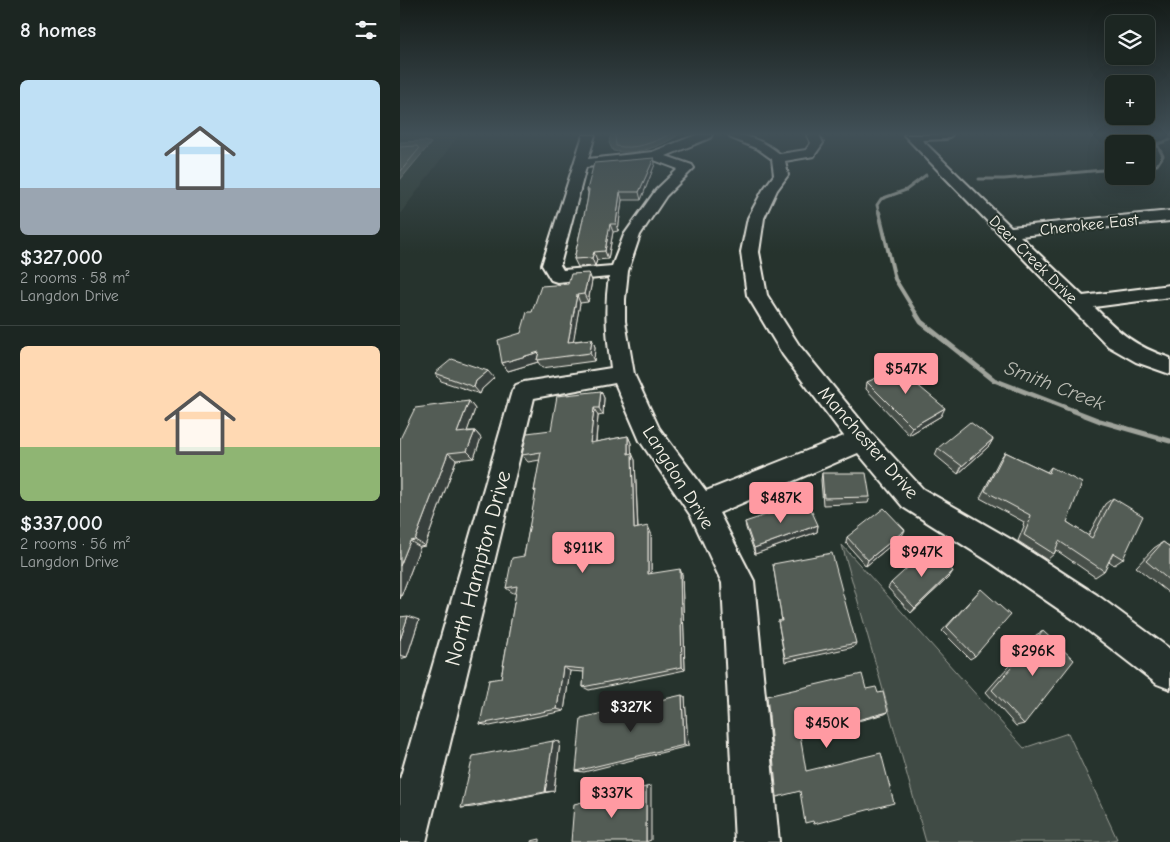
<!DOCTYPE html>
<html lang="en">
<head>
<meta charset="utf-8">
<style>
	body { margin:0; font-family:"Comic Neue",sans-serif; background:#29322f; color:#f1f3f6; height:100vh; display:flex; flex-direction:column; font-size:19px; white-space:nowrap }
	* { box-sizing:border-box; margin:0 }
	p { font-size:16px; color:#a0a5a5 }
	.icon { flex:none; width:28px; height:28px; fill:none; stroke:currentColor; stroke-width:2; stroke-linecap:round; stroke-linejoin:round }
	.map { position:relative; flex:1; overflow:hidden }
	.side { display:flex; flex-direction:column; background:#1c2622; width:400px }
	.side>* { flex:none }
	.tools { position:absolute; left:705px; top:15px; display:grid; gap:10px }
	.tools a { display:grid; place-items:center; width:50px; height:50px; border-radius:8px; background:#1c2622; box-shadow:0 5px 20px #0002,0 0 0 1px #3a4340; font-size:25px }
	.price { position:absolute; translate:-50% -42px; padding:0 11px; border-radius:5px; background:#ff9aa2; color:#111; font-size:16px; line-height:32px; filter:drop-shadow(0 1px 2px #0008) }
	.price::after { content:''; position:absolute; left:50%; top:30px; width:15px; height:11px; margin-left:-8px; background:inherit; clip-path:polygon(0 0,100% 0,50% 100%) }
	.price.active { background:#222; color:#fff }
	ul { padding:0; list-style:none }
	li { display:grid; align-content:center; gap:10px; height:265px; padding:0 20px }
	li+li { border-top:1px solid #3a4340 }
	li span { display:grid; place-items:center; height:155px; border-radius:8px; color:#555 }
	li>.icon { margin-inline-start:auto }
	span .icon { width:90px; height:90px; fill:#fffc; stroke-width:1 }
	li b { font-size:21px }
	h2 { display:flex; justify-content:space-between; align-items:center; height:60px; padding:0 20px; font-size:21px }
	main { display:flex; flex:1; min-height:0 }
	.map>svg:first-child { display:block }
	.built { fill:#333f39 }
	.green { fill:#414b45; stroke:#9a9e96 }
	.water { fill:#676f68; stroke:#9fa39b }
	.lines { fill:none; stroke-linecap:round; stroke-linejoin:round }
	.shore { stroke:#bcbdb5; stroke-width:1 }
	.stream-far2 { stroke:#9fa39b; stroke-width:3 }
	.stream-far1 { stroke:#9fa39b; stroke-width:4 }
	.stream { stroke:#9fa39b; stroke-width:5 }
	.minor-casing { stroke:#f4f1e8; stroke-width:4 }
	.minor { fill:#26332d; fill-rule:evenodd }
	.wall { fill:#474f49; stroke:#f4f1e8 }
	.shaded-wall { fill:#39403c; stroke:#f4f1e8 }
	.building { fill:#525c55; stroke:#f4f1e8 }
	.labels { text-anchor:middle; stroke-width:4; stroke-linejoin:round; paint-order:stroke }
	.far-street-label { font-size:16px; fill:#f4f1e8; stroke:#26332d }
	.street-label { font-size:19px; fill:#f4f1e8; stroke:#26332d }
	.water-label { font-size:20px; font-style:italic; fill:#bcbdb5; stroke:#26332d }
	.near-street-label { font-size:22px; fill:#f4f1e8; stroke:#26332d }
</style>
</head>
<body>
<main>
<section class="side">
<h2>8 homes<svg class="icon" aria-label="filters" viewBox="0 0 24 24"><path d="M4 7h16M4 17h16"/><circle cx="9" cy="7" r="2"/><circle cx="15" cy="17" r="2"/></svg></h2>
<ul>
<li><span style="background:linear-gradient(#bfe0f5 70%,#9aa5b1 0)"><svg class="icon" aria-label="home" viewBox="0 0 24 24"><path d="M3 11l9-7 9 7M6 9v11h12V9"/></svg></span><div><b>$327,000</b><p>2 rooms · 58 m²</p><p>Langdon Drive</p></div></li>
<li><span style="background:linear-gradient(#ffd9b3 65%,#8fb573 0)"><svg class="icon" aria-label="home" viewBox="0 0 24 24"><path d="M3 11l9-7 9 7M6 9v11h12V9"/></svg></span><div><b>$337,000</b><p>2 rooms · 56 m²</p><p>Langdon Drive</p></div></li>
</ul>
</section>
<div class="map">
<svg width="770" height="842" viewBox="0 0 770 842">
	<rect width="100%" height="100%" fill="#26332d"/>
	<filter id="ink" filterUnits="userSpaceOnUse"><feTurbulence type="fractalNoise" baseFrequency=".02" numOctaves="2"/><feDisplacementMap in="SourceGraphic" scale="10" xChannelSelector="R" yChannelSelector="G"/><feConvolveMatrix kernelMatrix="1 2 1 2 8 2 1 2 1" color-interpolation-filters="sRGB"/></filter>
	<g filter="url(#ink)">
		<polygon class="built" points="18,135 59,135 0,214 0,136"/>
		<polygon class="green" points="442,545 624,748 668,733 717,839 704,842 526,842"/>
		<g class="water">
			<path d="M210,135H278C260,148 235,155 213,151L209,143Z"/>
			<polygon points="25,141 31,143 0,180 0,142"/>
		</g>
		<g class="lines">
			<g class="shore">
				<path d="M215,135L216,146C235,150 252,143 269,135"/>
				<polyline points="0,147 17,146 19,149 0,172"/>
			</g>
			<g class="stream-far2">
				<polyline points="746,166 757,165 763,156 757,144 770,140"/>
				<polyline points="579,179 604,179 714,169"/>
				<polyline points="479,213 477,205 481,199 506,190 526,175"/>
			</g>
			<polyline class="stream-far1" points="479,212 495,279 517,315"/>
			<polyline class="stream" points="516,314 521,322 594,380 700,421 770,441"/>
			<defs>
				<g id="minor">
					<path d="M183,135H195L188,159L252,152L296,135H312L310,138L266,156L292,165L294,168L266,196L240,235L228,271L225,299V321L234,374L259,428L306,491L444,436L383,355L347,295L341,252L348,218L363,190L374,175L372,159L358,149L331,138L329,135C349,134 365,142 380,154L406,150L411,143L407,135H419L423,143L414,156L385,161L388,175L377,190L364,218L359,252L367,295L399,345L471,433L523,489L612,540L697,595L770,649V689L757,684L673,619L590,562L503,507L458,453L319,513L354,581L379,842H335L322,583L291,516L240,441L215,383L134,398L26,842H0V779L112,391L116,385L124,382L211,368C207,336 204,310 209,277L157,282L151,280L142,265ZM254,160L278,169L256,190L224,235L212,266L163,270L160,265L186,167Z"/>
					<path d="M504,135H552L546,139L522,140L611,227L770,211V221L620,236L683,296L770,285V297L694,307C720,333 734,346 770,358V374L736,362L708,346Z"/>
				</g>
			</defs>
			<use href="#minor" class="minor-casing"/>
			<use href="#minor" class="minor"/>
		</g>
		<g class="wall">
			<polygon points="255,164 241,200 222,200 218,231 213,232 208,259 197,260 195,266 178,267 174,259 187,202 188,193 187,190"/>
			<polygon points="189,273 192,281 188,302 180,303 173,341 192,339 195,347 194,361 142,368 138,362 108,371 102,363 121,333 132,312 168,284"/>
			<polygon points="35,373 94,378 82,389 80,394 41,381"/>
			<polygon points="522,380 520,387 541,416 509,435 466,389 467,382"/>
			<polygon points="201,391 204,398 203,415 198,416 196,442 228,436 231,443 231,453 235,460 238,528 251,533 251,574 282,574 285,670 189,690 183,687 184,672 170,671 164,711 90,726 80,724 101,678 116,593 113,593 106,588 124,556 136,493 134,491 140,460 128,462 122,455 151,430"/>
			<polygon points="69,401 75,409 67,431 75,431 81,438 74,458 56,460 25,546 20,547 0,599 0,439"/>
			<polygon points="593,439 589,446 558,474 535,455 538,448"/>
			<polygon points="605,452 647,472 651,467 667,522 688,536 705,504 713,498 723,559 714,565 709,561 704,571 695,577 656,550 654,554 647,560 618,541 624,526 623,525 624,522 580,498 600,459"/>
			<polygon points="422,473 470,497 468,503 423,505 421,480"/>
			<polygon points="345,522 418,525 417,532 355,554 346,528"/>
			<polygon points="502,536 466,566 446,543 447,537"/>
			<polygon points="763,542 770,547 770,594 736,567 754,548"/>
			<polygon points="373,564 456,643 454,647 385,662 379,626 378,621 382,621"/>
			<polygon points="553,571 549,577 511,613 488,588 491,583"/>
			<polygon points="581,589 575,656 570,659 542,631"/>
			<polygon points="0,617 19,620 7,657 0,659"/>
			<polygon points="643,631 624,724 616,726 586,692 636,635"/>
			<polygon points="285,697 288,746 184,772 176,771"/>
			<polygon points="153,741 160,742 154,791 73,807 61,808"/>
		</g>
		<g class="shaded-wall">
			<polygon points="254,158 255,164 241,200 239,192"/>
			<polygon points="220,192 222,200 218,231 216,224"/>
			<polygon points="210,224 213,232 208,259 205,251"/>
			<polygon points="194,252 197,260 195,266 192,258"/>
			<polygon points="189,273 192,281 188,302 184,294"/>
			<polygon points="177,295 180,303 172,349 168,342"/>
			<polygon points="192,339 195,347 194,361 190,353"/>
			<polygon points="139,352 137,360 138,362 108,371 102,363"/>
			<polygon points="88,371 94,378 82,389 80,394 74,387 76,381"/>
			<polygon points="522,380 519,388 515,383"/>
			<polygon points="201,391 204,398 203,415 199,408"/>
			<polygon points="69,401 75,409 64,440 57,433"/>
			<polygon points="194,408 198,416 195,450 190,443"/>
			<polygon points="545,408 541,416 509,435 512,427"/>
			<polygon points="75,431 81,438 74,458 67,451"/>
			<polygon points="228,436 231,443 232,461 228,454"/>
			<polygon points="593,439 589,446 558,474 562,466"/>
			<polygon points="48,453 56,460 25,546 15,540"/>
			<polygon points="232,453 235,460 238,535 234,529"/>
			<polygon points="418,525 417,532 355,554 354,548"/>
			<polygon points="248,526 251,533 251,580 248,574"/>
			<polygon points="505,530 502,536 466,566 468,560"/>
			<polygon points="10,541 20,547 0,599 0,566"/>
			<polygon points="280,569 282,574 285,670 282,667"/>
			<polygon points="553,571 549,577 511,613 515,608"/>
			<polygon points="8,616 19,620 7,657 0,655 0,640"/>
			<polygon points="163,667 170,671 164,711 157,709"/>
			<polygon points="282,695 285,697 288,746 284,745"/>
			<polygon points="488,712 485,714 400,736 400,735"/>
			<polygon points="153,741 160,742 154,791 145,792"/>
			<polygon points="251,786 251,840 246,842 246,787"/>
			<polygon points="140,839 140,842 131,842 131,841"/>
		</g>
		<g class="building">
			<polygon points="254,158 239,192 220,192 216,224 210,224 205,251 194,252 192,258 174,259 187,202 189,190 187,190 194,163"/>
			<polygon points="189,273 184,294 177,295 168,342 192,339 190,353 137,360 139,352 102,363 98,340 121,333 127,312 132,312 141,286 168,284 171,274"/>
			<polygon points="52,359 88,371 76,381 74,387 35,373"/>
			<polygon points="505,365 522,380 515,383 545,408 512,427 467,382"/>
			<polygon points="201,391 199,408 194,408 190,443 228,436 228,454 232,453 234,529 248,526 248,574 280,569 282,667 183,687 184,669 163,667 157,709 80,724 89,680 101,678 117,586 106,588 112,558 124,556 136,490 134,491 141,452 122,455 127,433 151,430 157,396"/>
			<polygon points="69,401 57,433 75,431 67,451 48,453 15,540 10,541 0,566 0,439 15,408"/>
			<polygon points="570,422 593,439 562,466 538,448"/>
			<polygon points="605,452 649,473 651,467 682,483 667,522 692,538 713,498 743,516 723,559 713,553 704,571 659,541 654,554 624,535 630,520 629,519 630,515 585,491"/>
			<polygon points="422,473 466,473 470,497 424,498"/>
			<polygon points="407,501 418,525 354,548 345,522"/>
			<polygon points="484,508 505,530 468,560 447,537"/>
			<polygon points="763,542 770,547 770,581 746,561"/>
			<polygon points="529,548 553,571 515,608 491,583"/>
			<polygon points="432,553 456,643 385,658 378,621 382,621 373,564"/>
			<polygon points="581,589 610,615 575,656 547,627"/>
			<polygon points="8,616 0,640 0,617"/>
			<polygon points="643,631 674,660 624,724 592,690"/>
			<polygon points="462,674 466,689 476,687 478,693 483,692 488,712 400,735 406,771 481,753 494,803 414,824 413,821 405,823 400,791 377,797 367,696"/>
			<polygon points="282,695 284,745 176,771 181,718"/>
			<polygon points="153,741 145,792 61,808 73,756"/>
			<polygon points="246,787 246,842 171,842 174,804"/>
		</g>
	</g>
	<linearGradient id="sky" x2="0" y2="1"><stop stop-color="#151c19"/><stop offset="0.53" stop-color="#415057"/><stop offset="1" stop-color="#415057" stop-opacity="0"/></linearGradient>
	<rect width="770" height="253" fill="url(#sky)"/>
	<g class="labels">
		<g class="far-street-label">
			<text transform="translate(689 224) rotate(-6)" y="6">Cherokee East</text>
			<text transform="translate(634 259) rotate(45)" y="6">Deer Creek Drive</text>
		</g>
		<g class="street-label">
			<text transform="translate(469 442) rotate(49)" y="7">Manchester Drive</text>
			<text transform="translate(279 477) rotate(58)" y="7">Langdon Drive</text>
		</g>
		<g class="water-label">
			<text transform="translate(655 385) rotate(21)" y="7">Smith Creek</text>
		</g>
		<g class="near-street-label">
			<text transform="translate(77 568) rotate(-75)" y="8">North Hampton Drive</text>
		</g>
	</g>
</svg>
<div class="tools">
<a><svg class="icon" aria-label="layers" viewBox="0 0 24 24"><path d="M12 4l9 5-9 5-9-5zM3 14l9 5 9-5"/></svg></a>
<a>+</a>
<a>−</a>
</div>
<b class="price" style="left:506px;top:395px">$547K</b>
<b class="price" style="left:381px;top:524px">$487K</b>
<b class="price" style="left:183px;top:574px">$911K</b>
<b class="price" style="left:522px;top:578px">$947K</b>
<b class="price" style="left:633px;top:677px">$296K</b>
<b class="price active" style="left:231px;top:733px">$327K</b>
<b class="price" style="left:427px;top:749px">$450K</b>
<b class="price" style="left:212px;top:819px">$337K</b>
</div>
</main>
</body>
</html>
